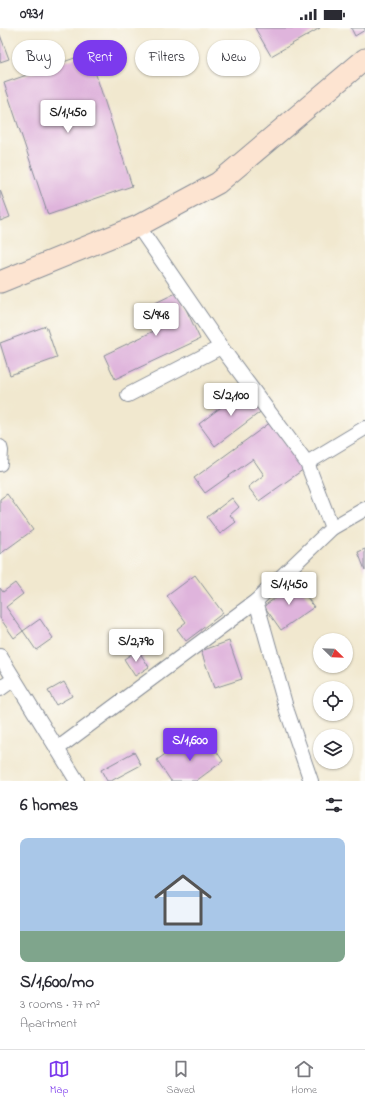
<!DOCTYPE html>
<html lang="en">
<head>
<meta charset="utf-8">
<style>
	body { margin:0; font-family:"Indie Flower",sans-serif; background:#f7f7f7; color:#2b2b33; height:100vh; display:flex; flex-direction:column; font-size:15px; white-space:nowrap }
	* { box-sizing:border-box; margin:0 }
	p { font-size:13px; color:#7c7c81 }
	.icon { flex:none; width:22px; height:22px; fill:none; stroke:currentColor; stroke-width:2; stroke-linecap:round; stroke-linejoin:round }
	.map { position:relative; height:753px; overflow:hidden }
	.side { display:flex; flex-direction:column; background:#fff; flex:1 }
	.side>* { flex:none }
	.top-card { position:absolute; left:12px; top:12px; width:341px; height:36px; display:flex; gap:8px }
	.needle { width:26px; rotate:113deg }
	.buttons { position:absolute; left:313px; top:605px; display:grid; gap:8px }
	.buttons a { display:grid; place-items:center; width:40px; height:40px; border-radius:50%; background:#fff; box-shadow:0 1px 3px #0004; font-size:20px }
	.price { position:absolute; translate:-50% -34px; padding:0 9px; border-radius:4px; background:#fff; color:#222; font-size:13px; line-height:26px; filter:drop-shadow(0 1px 2px #0008) }
	.price::after { content:''; position:absolute; left:50%; top:24px; width:12px; height:9px; margin-left:-6px; background:inherit; clip-path:polygon(0 0,100% 0,50% 100%) }
	.price.selected { background:#7c3aed; color:#fff }
	ul { padding:0; list-style:none }
	li { display:grid; align-content:center; gap:8px; height:212px; padding:0 20px }
	li+li { border-top:1px solid #e1e1e2 }
	li span { display:grid; place-items:center; height:124px; border-radius:8px; color:#555 }
	li>.icon { margin-inline-start:auto }
	span .icon { width:72px; height:72px; fill:#fffc; stroke-width:1 }
	li b { font-size:17px }
	h2 { display:flex; justify-content:space-between; align-items:center; height:48px; padding:0 20px; font-size:17px }
	.pill { padding:0 14px; border-radius:18px; background:#fff; box-shadow:0 1px 3px #0004; font-size:14px; line-height:36px }
	.pill.selected { background:#7c3aed; color:#fff }
	.status { display:flex; justify-content:space-between; align-items:center; height:28px; padding:0 20px; background:#fff; direction:ltr }
	.status svg { height:11px; fill:currentColor }
	.menu { display:flex; justify-content:space-around; align-items:center; height:56px; border-top:1px solid #e1e1e2; background:#fff; font-size:11px; color:#7c7c81 }
	.menu a { display:grid; justify-items:center; gap:2px }
	.menu .selected { color:#7c3aed }
	.map>svg:first-child { display:block }
	.building { fill:#dfb4dc }
	.lines { fill:none; stroke-linecap:round; stroke-linejoin:round }
	.street-casing { stroke:#868c96; stroke-width:16 }
	.secondary-casing { stroke:#868c96; stroke-width:23 }
	.street { stroke:#fff; stroke-width:14 }
	.secondary { stroke:#fde4d1; stroke-width:21 }
</style>
</head>
<body>
<div class="status"><b>09:31</b><svg viewBox="0 0 49 12"><path d="M0 12V9h3v3zM5 12V6h3v6zM10 12V3h3v9zM15 12V0h3v12zM26 1h20v11H26zM47 4h2v5h-2z"/></svg></div>
<div class="map">
<svg width="365" height="753" viewBox="0 0 365 753">
	<rect width="100%" height="100%" fill="#fdfcf7"/>
	<filter id="ink" filterUnits="userSpaceOnUse"><feTurbulence type="fractalNoise" baseFrequency=".025" numOctaves="2"/><feDisplacementMap in="SourceGraphic" scale="8" xChannelSelector="R" yChannelSelector="G"/><feConvolveMatrix kernelMatrix="1 2 1 2 8 2 1 2 1" color-interpolation-filters="sRGB"/></filter>
	<filter id="wash" filterUnits="userSpaceOnUse"><feTurbulence type="fractalNoise" baseFrequency=".012" numOctaves="4" result="noise"/><feDisplacementMap in="SourceGraphic" scale="16" xChannelSelector="R" yChannelSelector="G"/><feGaussianBlur stdDeviation="0.9" result="paint"/><feColorMatrix in="noise" values="0 0 0 0 0 0 0 0 0 0 0 0 0 0 0 0 0 1.4 0 .05"/><feComposite in="paint" operator="in"/></filter>
	<g filter="url(#wash)">
		<rect width="100%" height="100%" fill="#f1e8cf"/>
		<g id="blocks">
			<g class="building">
				<polygon points="255,0 320,0 271,28"/>
				<polygon points="351,0 365,0 365,2 355,8"/>
				<polygon points="0,7 9,31 0,34"/>
				<polygon points="89,25 132,158 48,187 4,55"/>
				<polygon points="0,162 10,189 0,193"/>
				<polygon points="178,264 200,311 115,351 104,327 154,303 143,281"/>
				<polygon points="46,298 57,330 10,347 0,315"/>
				<polygon points="246,360 263,382 215,418 199,396"/>
				<polygon points="271,394 304,441 259,473 248,459 264,447 253,431 205,465 194,450"/>
				<polygon points="7,466 33,502 0,526 0,471"/>
				<polygon points="232,470 239,479 230,487 236,494 220,506 207,489"/>
				<polygon points="365,521 365,542 358,524"/>
				<polygon points="195,547 223,585 186,613 177,601 186,594 167,568"/>
				<polygon points="15,555 23,566 6,579 23,603 14,610 0,590 0,560 3,564"/>
				<polygon points="297,555 314,579 281,602 264,578"/>
				<polygon points="40,591 53,610 36,622 23,603"/>
				<polygon points="229,613 242,651 214,660 201,623"/>
				<polygon points="138,622 149,639 135,648 124,631"/>
				<polygon points="64,654 72,668 56,677 48,663"/>
				<polygon points="208,711 223,733 196,753 171,753 157,732 182,714 190,724"/>
				<polygon points="134,724 141,737 111,753 107,753 101,742"/>
			</g>
		</g>
	</g>
	<g filter="url(#ink)">
		<use href="#blocks" fill-opacity="0" stroke="#868c96" stroke-width="1"/>
		<g class="lines">
			<defs>
				<g id="street">
					<polyline points="138,198 221,319 307,435 332,500"/>
					<polyline points="128,367 221,319"/>
					<polyline points="0,419 1,423 0,436"/>
					<polyline points="307,435 365,400"/>
					<polyline points="0,628 77,753"/>
					<polyline points="0,661 14,651"/>
					<polyline points="57,721 256,573"/>
					<polyline points="311,753 287,683 256,573 332,500 365,481"/>
				</g>
				<polyline id="secondary" points="0,254 138,198 218,155 365,31"/>
			</defs>
			<use href="#street" class="street-casing"/>
			<use href="#secondary" class="secondary-casing"/>
			<use href="#street" class="street"/>
			<use href="#secondary" class="secondary"/>
		</g>
	</g>
</svg>
<div class="buttons">
<a><svg class="needle" viewBox="-14 -14 28 28"><path d="M0-13l5 13h-10z" fill="#e53935"/><path d="M0 13l5-13h-10z" fill="#7c7c81"/></svg></a>
<a><svg class="icon" aria-label="locate" viewBox="0 0 24 24"><circle cx="12" cy="12" r="6"/><path d="M12 2v4M12 18v4M2 12h4M18 12h4"/></svg></a>
<a><svg class="icon" aria-label="layers" viewBox="0 0 24 24"><path d="M12 4l9 5-9 5-9-5zM3 14l9 5 9-5"/></svg></a>
</div>
<b class="price" style="left:68px;top:106px">S/1,450</b>
<b class="price" style="left:156px;top:309px">S/948</b>
<b class="price" style="left:231px;top:389px">S/2,100</b>
<b class="price" style="left:289px;top:578px">S/1,450</b>
<b class="price" style="left:136px;top:635px">S/2,790</b>
<b class="price selected" style="left:190px;top:734px">S/1,600</b>
<div class="top-card">
<a class="pill">Buy</a>
<a class="pill selected">Rent</a>
<a class="pill">Filters</a>
<a class="pill">New</a>
</div>
</div>
<section class="side">
<h2>6 homes<svg class="icon" aria-label="filters" viewBox="0 0 24 24"><path d="M4 7h16M4 17h16"/><circle cx="9" cy="7" r="2"/><circle cx="15" cy="17" r="2"/></svg></h2>
<ul>
<li><span style="background:linear-gradient(#a9c7e8 75%,#7fa58c 0)"><svg class="icon" aria-label="home" viewBox="0 0 24 24"><path d="M3 11l9-7 9 7M6 9v11h12V9"/></svg></span><div><b>S/1,600/mo</b><p>3 rooms · 77 m²</p><p>Apartment</p></div></li>
</ul>
</section>
<nav class="menu">
<a class="selected"><svg class="icon" aria-label="map" viewBox="0 0 24 24"><path d="M3 6l6-2 6 2 6-2v14l-6 2-6-2-6 2zM9 4v14M15 6v14"/></svg>Map</a>
<a><svg class="icon" aria-label="saved" viewBox="0 0 24 24"><path d="M7 4h10v16l-5-4-5 4z"/></svg>Saved</a>
<a><svg class="icon" aria-label="home" viewBox="0 0 24 24"><path d="M3 11l9-7 9 7M6 9v11h12V9"/></svg>Home</a>
</nav>
</body>
</html>
